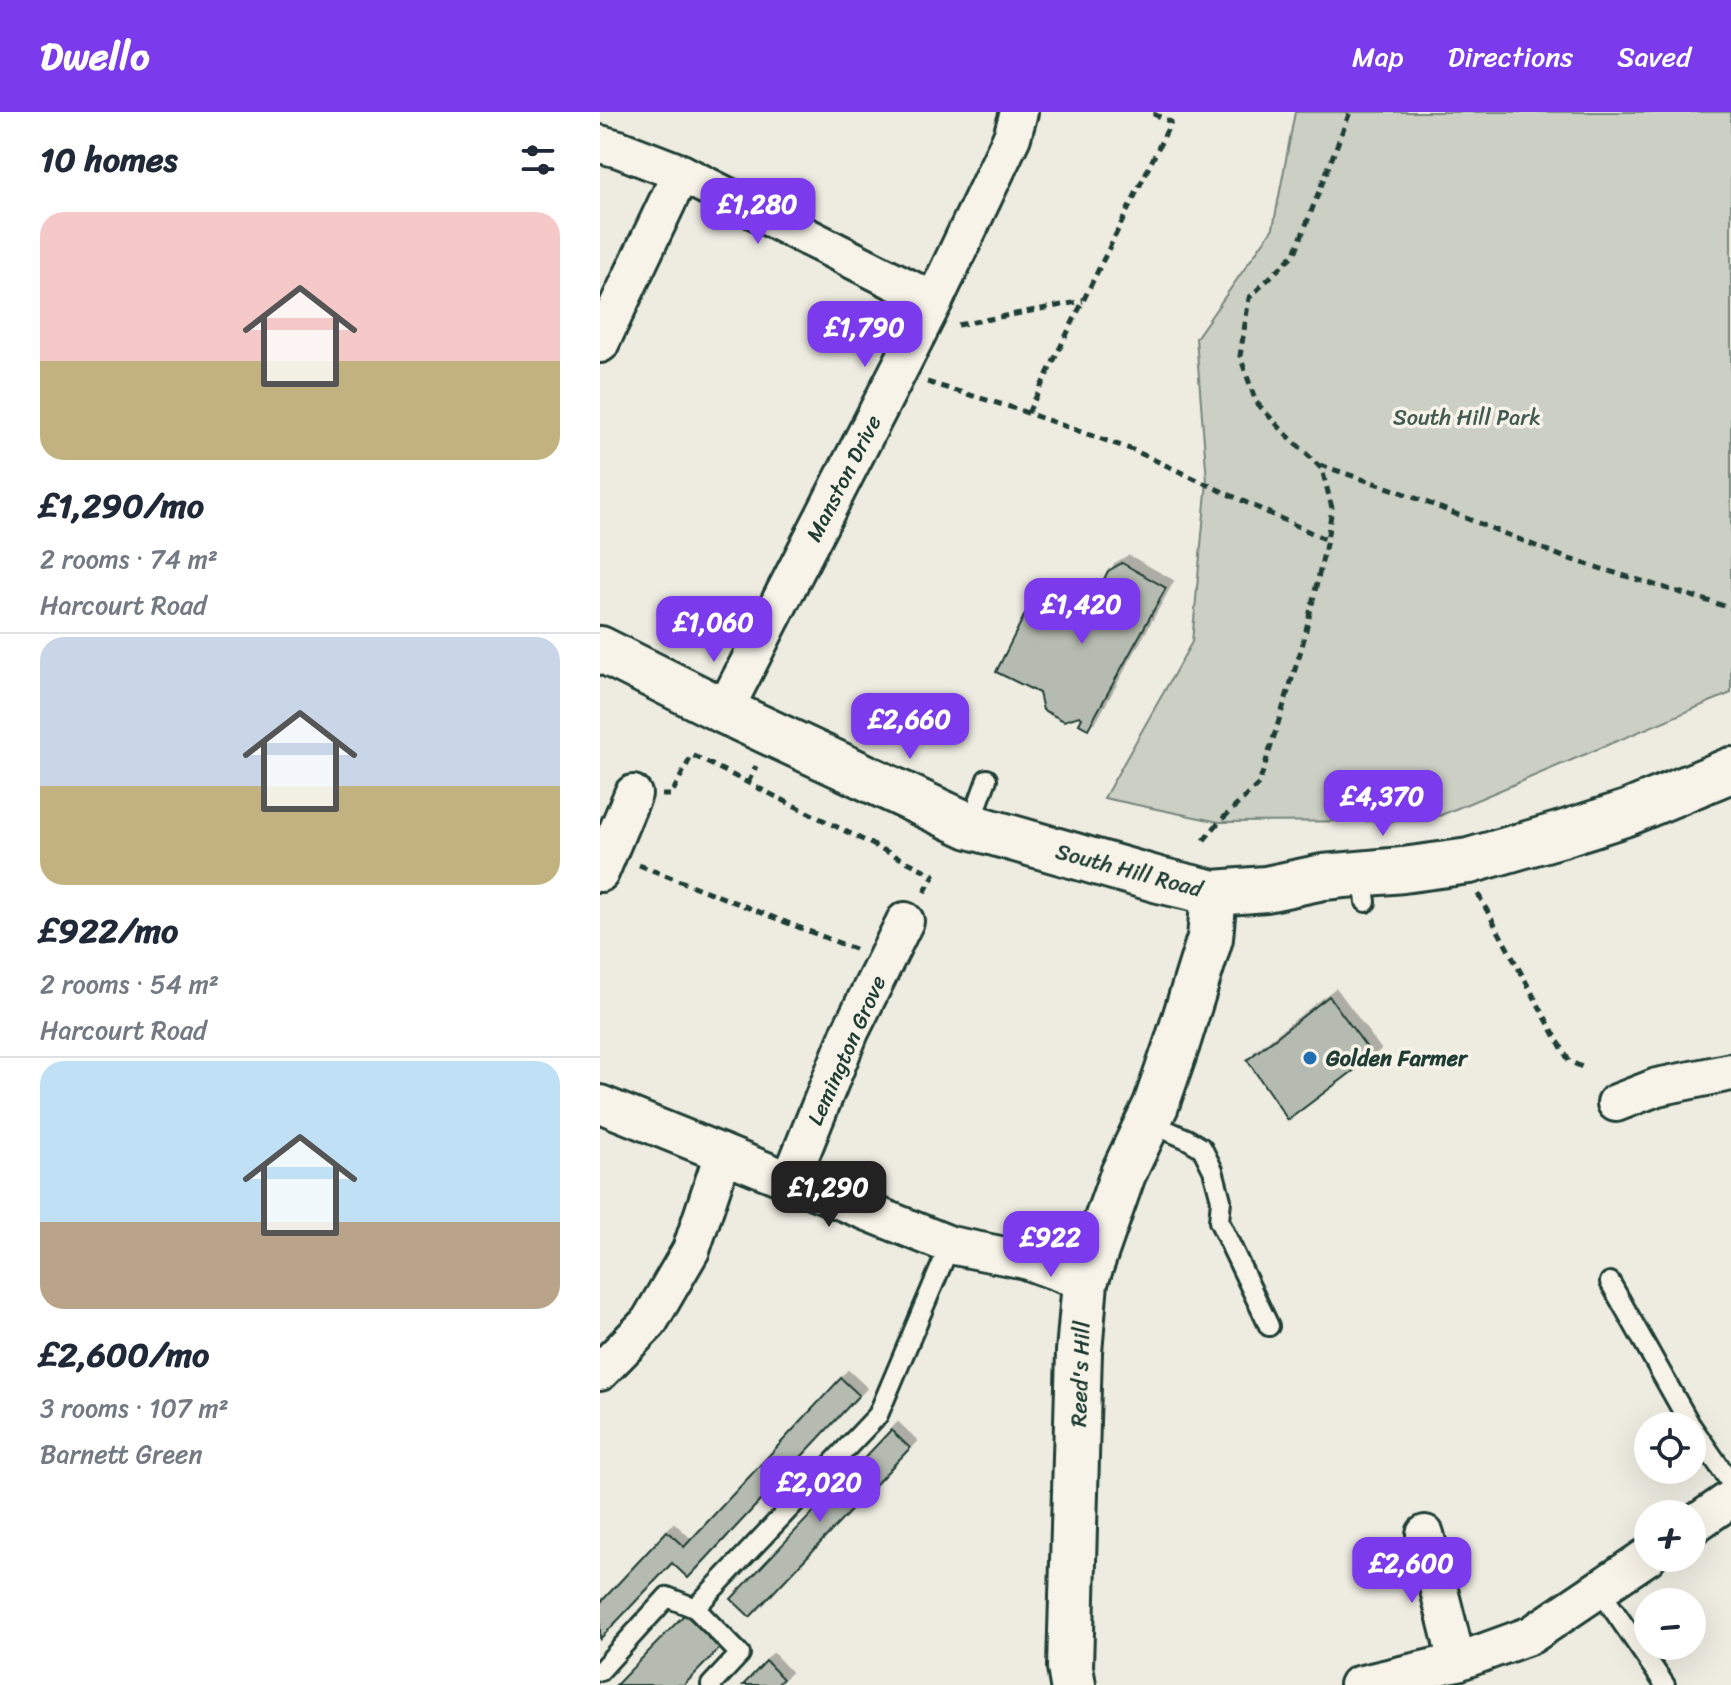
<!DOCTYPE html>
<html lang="en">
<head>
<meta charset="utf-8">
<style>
	body { margin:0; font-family:Sriracha,sans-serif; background:#f2f2f3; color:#1f2937; height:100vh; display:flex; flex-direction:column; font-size:30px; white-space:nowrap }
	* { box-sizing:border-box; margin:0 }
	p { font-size:26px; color:#747a83 }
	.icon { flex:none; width:44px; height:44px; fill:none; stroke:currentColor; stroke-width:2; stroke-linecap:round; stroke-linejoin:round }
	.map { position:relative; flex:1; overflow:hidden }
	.details { display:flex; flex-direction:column; background:#fff; width:600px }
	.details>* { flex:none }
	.fabs { position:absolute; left:1034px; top:1300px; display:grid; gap:16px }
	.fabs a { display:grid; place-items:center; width:72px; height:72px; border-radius:50%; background:#fff; box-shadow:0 8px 32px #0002; font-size:40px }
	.price { position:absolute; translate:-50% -68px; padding:0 18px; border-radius:16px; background:#7c3aed; color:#fff; font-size:26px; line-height:52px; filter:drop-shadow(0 2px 4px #0008) }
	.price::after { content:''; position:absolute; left:50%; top:48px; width:24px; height:18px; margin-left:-12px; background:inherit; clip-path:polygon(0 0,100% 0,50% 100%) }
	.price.active { background:#222; color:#fff }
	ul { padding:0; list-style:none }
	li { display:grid; align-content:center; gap:16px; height:424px; padding:0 40px }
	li+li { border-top:2px solid #e0e1e3 }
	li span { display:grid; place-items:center; height:248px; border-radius:24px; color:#555 }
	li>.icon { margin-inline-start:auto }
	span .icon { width:144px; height:144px; fill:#fffc; stroke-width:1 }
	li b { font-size:34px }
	h2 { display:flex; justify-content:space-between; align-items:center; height:96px; padding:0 40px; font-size:34px }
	header { display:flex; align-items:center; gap:48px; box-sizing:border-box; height:112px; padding:0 40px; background:#7c3aed; color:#fff }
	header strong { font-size:38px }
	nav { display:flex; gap:44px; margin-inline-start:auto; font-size:28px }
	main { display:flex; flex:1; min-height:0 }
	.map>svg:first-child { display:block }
	.green { fill:#cccfc4; stroke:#76867c; stroke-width:2 }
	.building { fill:#b5bbb0; stroke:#1f3d34; stroke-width:2; filter:url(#shadow) }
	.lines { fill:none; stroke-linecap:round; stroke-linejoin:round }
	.lane-casing { stroke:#1f3d34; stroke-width:24 }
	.street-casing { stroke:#1f3d34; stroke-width:42 }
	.secondary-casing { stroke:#1f3d34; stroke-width:50 }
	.path { stroke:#1f3d34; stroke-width:5; stroke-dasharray:8 6; stroke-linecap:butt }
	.lane { stroke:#f7f3e8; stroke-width:18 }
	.street { stroke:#f7f3e8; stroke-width:36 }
	.secondary { stroke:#f7f3e8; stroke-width:44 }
	.poi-dot { fill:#1f6fb2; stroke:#f7f3e8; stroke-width:3 }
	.labels { text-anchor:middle; stroke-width:7; stroke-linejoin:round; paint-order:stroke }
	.park-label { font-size:22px; fill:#425a51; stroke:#f7f3e8 }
	.street-label { font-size:22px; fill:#1f3d34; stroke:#f7f3e8 }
	.poi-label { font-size:22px; font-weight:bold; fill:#1f3d34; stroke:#f7f3e8; text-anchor:start }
</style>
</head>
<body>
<header>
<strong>Dwello</strong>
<nav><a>Map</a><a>Directions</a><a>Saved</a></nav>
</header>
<main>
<section class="details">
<h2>10 homes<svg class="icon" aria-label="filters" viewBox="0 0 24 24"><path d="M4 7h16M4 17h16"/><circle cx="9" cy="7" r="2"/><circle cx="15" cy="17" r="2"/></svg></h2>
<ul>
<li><span style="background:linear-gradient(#f6c9c9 60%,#c2b280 0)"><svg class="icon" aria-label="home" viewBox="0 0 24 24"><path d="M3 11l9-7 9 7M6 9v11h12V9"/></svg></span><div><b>£1,290/mo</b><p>2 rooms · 74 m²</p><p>Harcourt Road</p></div></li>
<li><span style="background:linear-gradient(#c9d6e8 60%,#c2b280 0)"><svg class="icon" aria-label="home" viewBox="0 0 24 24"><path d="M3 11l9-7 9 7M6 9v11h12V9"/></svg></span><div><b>£922/mo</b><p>2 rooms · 54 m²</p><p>Harcourt Road</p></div></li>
<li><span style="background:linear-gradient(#bfe0f5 65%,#b9a48a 0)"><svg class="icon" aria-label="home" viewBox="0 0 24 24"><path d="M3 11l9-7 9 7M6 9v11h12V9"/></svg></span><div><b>£2,600/mo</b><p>3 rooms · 107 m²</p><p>Barnett Green</p></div></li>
</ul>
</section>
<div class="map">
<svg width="1131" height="1573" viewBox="0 0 1131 1573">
	<defs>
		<filter id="shadow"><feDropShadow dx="7" dy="-7" stdDeviation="0" flood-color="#0004"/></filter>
	</defs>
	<rect width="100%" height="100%" fill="#eeece1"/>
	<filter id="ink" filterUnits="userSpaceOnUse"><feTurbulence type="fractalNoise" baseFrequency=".0125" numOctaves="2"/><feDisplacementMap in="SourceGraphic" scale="16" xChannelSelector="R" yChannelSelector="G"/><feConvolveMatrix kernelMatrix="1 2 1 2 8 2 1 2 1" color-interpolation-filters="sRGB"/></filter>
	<g filter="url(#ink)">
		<polygon class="green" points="695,0 1131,0 1131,581 827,709 619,710 504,686 592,530 607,369 596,226 673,116"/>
		<g class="building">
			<polygon points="522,451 566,476 488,617 479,612 482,606 479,604 464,609 443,598 439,581 396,560 431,490 480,515 508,459"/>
			<polygon points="729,884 773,944 688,1008 647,948"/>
			<polygon points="241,1266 259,1283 88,1466 72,1451 0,1527 0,1491 67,1419 84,1435"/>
			<polygon points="291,1318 310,1336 150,1505 131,1487"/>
			<polygon points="85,1502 120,1536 84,1573 16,1573"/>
			<polygon points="166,1549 183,1567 177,1573 143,1573"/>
		</g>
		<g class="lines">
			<defs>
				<g id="lane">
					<polyline points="370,714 387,667"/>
					<polyline points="762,761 766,790"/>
					<polyline points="548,1010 587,1027 602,1036 613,1058 621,1088 619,1109 669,1214"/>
					<polyline points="1010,1170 1091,1314"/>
					<polyline points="1092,1315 1131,1371"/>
					<polyline points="999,1477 1065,1573"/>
					<polyline points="0,1559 67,1485 95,1496"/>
					<polyline points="111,1573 140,1542 95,1496 278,1303 350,1133"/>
				</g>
				<g id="street">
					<polyline points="0,32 19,37 81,61 334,189"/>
					<polyline points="0,232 81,61"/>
					<polyline points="124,599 334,189 412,25 419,0"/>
					<polyline points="0,761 33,682"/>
					<polyline points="1016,991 1057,975 1131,960"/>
					<polyline points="0,992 350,1133 425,1148 485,1170"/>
					<polyline points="190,1069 250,920 305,809"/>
					<polyline points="0,1260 49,1210 91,1138 123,1042"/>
					<polyline points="1092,1414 1131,1387"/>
					<polyline points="825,1422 857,1550"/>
					<polyline points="758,1573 857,1550 931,1523 1048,1444"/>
				</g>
				<g id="secondary">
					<polyline points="0,537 124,599 370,714 559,768 614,781 666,777 723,765 803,758 869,749 962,722 1027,701 1131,658"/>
					<polyline points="473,1573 470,1555 479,1240 485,1170 523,1062 556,993 577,932 610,826 614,781"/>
				</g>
			</defs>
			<use href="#lane" class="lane-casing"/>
			<use href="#street" class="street-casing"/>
			<use href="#secondary" class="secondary-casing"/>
			<g class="path">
				<polyline points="358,213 483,189"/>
				<polyline points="327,270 410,295 533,338 727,428"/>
				<polyline points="428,301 571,10 549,0"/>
				<polyline points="720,353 798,379 966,446 1131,496"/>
				<polyline points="148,671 156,654"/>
				<polyline points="62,683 71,683 92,643 334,763 323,783"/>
				<polyline points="604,728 619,710 659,672 702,535 727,428 732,396 722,357 683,319 656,290 640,244 649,186 695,141 750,0"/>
				<polyline points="39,753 257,838"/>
				<polyline points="878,782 969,949 984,956"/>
			</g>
			<use href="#lane" class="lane"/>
			<use href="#street" class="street"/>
			<use href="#secondary" class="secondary"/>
		</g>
	</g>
	<circle class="poi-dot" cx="710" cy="946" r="8"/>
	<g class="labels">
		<g class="park-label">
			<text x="867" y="313">South Hill Park</text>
		</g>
		<g class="street-label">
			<text transform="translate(243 366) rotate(-63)" y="8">Manston Drive</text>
			<text transform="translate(529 758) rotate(15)" y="8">South Hill Road</text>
			<text transform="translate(246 938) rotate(-66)" y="8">Lemington Grove</text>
			<text transform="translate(480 1262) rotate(-88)" y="8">Reed's Hill</text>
		</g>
		<g class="poi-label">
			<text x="726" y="954">Golden Farmer</text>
		</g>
	</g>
</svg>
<div class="fabs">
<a><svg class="icon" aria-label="locate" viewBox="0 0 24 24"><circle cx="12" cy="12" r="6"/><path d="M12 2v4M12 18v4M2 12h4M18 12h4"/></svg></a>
<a>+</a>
<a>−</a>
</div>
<b class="price" style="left:158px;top:134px">£1,280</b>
<b class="price" style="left:265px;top:257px">£1,790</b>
<b class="price" style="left:482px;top:534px">£1,420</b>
<b class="price" style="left:114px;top:552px">£1,060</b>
<b class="price" style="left:310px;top:649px">£2,660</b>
<b class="price" style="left:783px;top:726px">£4,370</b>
<b class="price active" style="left:229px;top:1117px">£1,290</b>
<b class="price" style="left:451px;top:1167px">£922</b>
<b class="price" style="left:220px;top:1412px">£2,020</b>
<b class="price" style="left:812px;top:1493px">£2,600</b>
</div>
</main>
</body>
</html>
